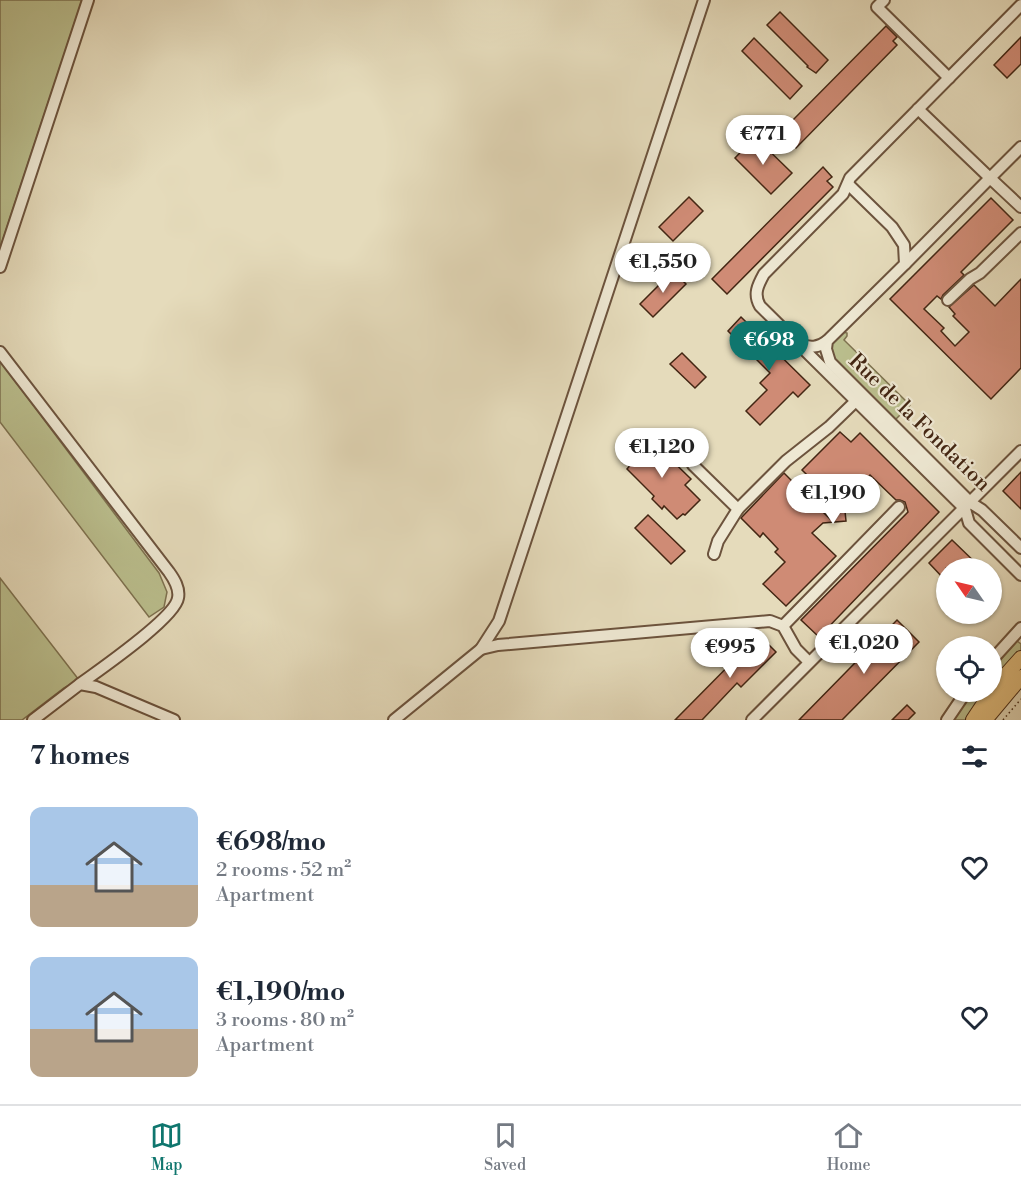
<!DOCTYPE html>
<html lang="en">
<head>
<meta charset="utf-8">
<style>
	body { margin:0; font-family:"Libre Bodoni",serif; background:#f6f6f7; color:#1f2937; height:100vh; display:flex; flex-direction:column; font-size:22px; white-space:nowrap }
	* { box-sizing:border-box; margin:0 }
	p { font-size:20px; color:#747a83 }
	.icon { flex:none; width:33px; height:33px; fill:none; stroke:currentColor; stroke-width:2; stroke-linecap:round; stroke-linejoin:round }
	.map { position:relative; height:720px; overflow:hidden }
	.sheet { display:flex; flex-direction:column; background:#fff; flex:1 }
	.sheet>* { flex:none }
	.needle { width:39px; rotate:304deg }
	.fabs { position:absolute; left:936px; top:558px; display:grid; gap:12px }
	.fabs a { display:grid; place-items:center; width:66px; height:66px; border-radius:50%; background:#fff; box-shadow:0 2px 4px #0004; font-size:30px }
	.price { position:absolute; translate:-50% -51px; padding:0 14px; border-radius:21px; background:#fff; color:#222; font-size:20px; line-height:39px; filter:drop-shadow(0 2px 3px #0008) }
	.price::after { content:''; position:absolute; left:50%; top:36px; width:18px; height:14px; margin-left:-9px; background:inherit; clip-path:polygon(0 0,100% 0,50% 100%) }
	.price.on { background:#0f766e; color:#fff }
	ul { padding:0; list-style:none }
	li { display:flex; align-items:center; gap:18px; height:150px; padding:0 30px }
	li span { display:grid; place-items:center; flex:none; width:168px; height:120px; border-radius:12px; color:#555 }
	li>.icon { margin-inline-start:auto }
	span .icon { width:72px; height:72px; fill:#fffc; stroke-width:1 }
	li b { font-size:26px }
	h2 { display:flex; justify-content:space-between; align-items:center; height:72px; padding:0 30px; font-size:26px }
	.menu { display:flex; justify-content:space-around; align-items:center; height:84px; border-top:2px solid #e0e1e3; background:#fff; font-size:16px; color:#747a83 }
	.menu a { display:grid; justify-items:center; gap:3px }
	.menu .on { color:#0f766e }
	.map>svg:first-child { display:block }
	.green { fill:#babe8d; stroke:#7e7250; stroke-width:1.5 }
	.building { fill:#cf8b75; stroke:#432613; stroke-width:1.5 }
	.lines { fill:none; stroke-linecap:round; stroke-linejoin:round }
	.minor-casing { stroke:#6c533d; stroke-width:14 }
	.major-casing { stroke:#432613; stroke-width:16 }
	.path { stroke:#432613; stroke-width:1.5; stroke-dasharray:1.5 3; stroke-linecap:butt }
	.minor { stroke:#eee8d3; stroke-width:10 }
	.major { stroke:#e2be7e; stroke-width:14 }
	.labels { text-anchor:middle; stroke-width:4.5; stroke-linejoin:round; paint-order:stroke }
	.street-label { font-size:21px; fill:#432613; stroke:#eee8d3 }
</style>
</head>
<body>
<div class="map">
<svg width="1021" height="720" viewBox="0 0 1021 720">
	<rect width="100%" height="100%" fill="#e5dbbb"/>
	<filter id="stains"><feTurbulence type="fractalNoise" baseFrequency=".00333" numOctaves="4"/><feColorMatrix values="0 0 0 0 .2 0 0 0 0 .09 0 0 0 0 .02 0 0 0 .5 -.17"/></filter>
	<radialGradient id="worn" r=".72"><stop offset=".6" stop-color="#630" stop-opacity="0"/><stop offset="1" stop-color="#630" stop-opacity=".3"/></radialGradient>
	<g class="green">
		<polygon points="0,0 82,0 0,248"/>
		<polygon points="843,332 847,333 847,336 844,340 910,405 894,421 833,360 831,355 831,343"/>
		<polygon points="0,361 159,573 167,592 164,607 149,617 0,422"/>
		<polygon points="0,578 79,680 64,688 22,720 0,720"/>
		<polygon points="1017,641 1021,644 1021,650 992,684 992,669"/>
		<polygon points="973,692 986,692 969,720 953,720"/>
	</g>
	<g class="building">
		<polygon points="780,12 828,60 816,73 807,67 808,66 767,25"/>
		<polygon points="886,26 897,37 893,41 897,45 796,148 787,139 792,134 786,127"/>
		<polygon points="1021,37 1021,64 1007,78 994,65"/>
		<polygon points="754,38 802,86 790,99 742,51"/>
		<polygon points="755,137 792,173 771,194 735,158"/>
		<polygon points="823,167 832,177 827,181 833,187 727,294 712,279"/>
		<polygon points="689,197 703,211 673,241 659,227"/>
		<polygon points="991,198 1013,220 961,272 964,275 943,295 941,299 937,296 924,309 944,328 941,331 955,346 969,332 953,316 955,314 949,307 974,285 995,306 1021,279 1021,368 991,399 890,299"/>
		<polygon points="673,271 686,284 653,317 640,304"/>
		<polygon points="741,317 810,385 798,397 793,392 760,425 746,411 767,390 760,383 770,373 728,331"/>
		<polygon points="682,353 706,377 695,388 670,364"/>
		<polygon points="840,432 851,442 860,433 939,512 819,637 801,620 908,512 905,502 900,500 896,500 870,475 844,501 846,521 823,523 812,533 836,556 786,606 763,584 785,562 775,552 778,549 763,533 760,537 741,518 784,473 830,519 841,508 802,470"/>
		<polygon points="639,435 654,450 657,446 691,479 685,485 700,500 685,515 683,514 677,519 664,506 662,509 652,499 654,496 627,469 632,463 630,461 639,453 630,444"/>
		<polygon points="1021,472 1021,509 1003,491"/>
		<polygon points="648,515 685,551 671,564 635,528"/>
		<polygon points="952,540 981,568 946,568 946,581 929,563"/>
		<polygon points="897,620 919,642 842,720 799,720"/>
		<polygon points="759,635 776,652 741,687 737,683 702,720 675,720"/>
		<polygon points="907,705 915,713 908,720 892,720"/>
	</g>
	<g class="lines">
		<defs>
			<g id="minor">
				<polyline points="884,0 877,7 949,78"/>
				<path d="M1021,5L850,178L843,194L764,274C758,285 753,294 760,306L965,509L969,523L1021,575"/>
				<polyline points="918,109 990,178 1021,147"/>
				<polyline points="848,184 892,227 904,245 905,264 827,341 826,349 830,362 971,503 982,510 1021,548"/>
				<polyline points="905,264 990,178 1021,207"/>
				<polyline points="0,267 88,0"/>
				<polyline points="948,300 970,279 980,273 1021,233"/>
				<path d="M799,344C810,348 818,348 827,341"/>
				<path d="M0,352L169,572C174,579 180,588 178,598C175,618 99,670 80,684"/>
				<polyline points="689,453 693,465 738,509 786,461 829,427 861,396"/>
				<polyline points="714,554 718,541 738,509"/>
				<polyline points="783,626 899,507"/>
				<polyline points="481,649 498,645 770,621 783,626 796,649 809,662"/>
				<polyline points="992,660 1021,628"/>
				<polyline points="33,720 80,684 96,687 174,720"/>
				<polyline points="394,720 481,649 499,621 704,0"/>
				<polyline points="752,720 1021,451"/>
				<polyline points="947,720 966,692"/>
			</g>
			<g id="major">
				<polyline points="973,720 995,687 1021,658"/>
				<polyline points="985,720 1021,677"/>
			</g>
		</defs>
		<use href="#minor" class="minor-casing"/>
		<use href="#major" class="major-casing"/>
		<polyline class="path" points="1003,720 1021,699"/>
		<use href="#minor" class="minor"/>
		<use href="#major" class="major"/>
	</g>
	<g class="labels">
		<g class="street-label">
			<text transform="translate(920 422) rotate(44)" y="7">Rue de la Fondation</text>
		</g>
	</g>
	<rect width="100%" height="100%" filter="url(#stains)"/>
	<rect width="100%" height="100%" fill="url(#worn)"/>
</svg>
<div class="fabs">
<a><svg class="needle" viewBox="-14 -14 28 28"><path d="M0-13l5 13h-10z" fill="#e53935"/><path d="M0 13l5-13h-10z" fill="#747a83"/></svg></a>
<a><svg class="icon" aria-label="locate" viewBox="0 0 24 24"><circle cx="12" cy="12" r="6"/><path d="M12 2v4M12 18v4M2 12h4M18 12h4"/></svg></a>
</div>
<b class="price" style="left:763px;top:166px">€771</b>
<b class="price" style="left:663px;top:294px">€1,550</b>
<b class="price on" style="left:769px;top:372px">€698</b>
<b class="price" style="left:662px;top:479px">€1,120</b>
<b class="price" style="left:833px;top:525px">€1,190</b>
<b class="price" style="left:864px;top:675px">€1,020</b>
<b class="price" style="left:730px;top:679px">€995</b>
</div>
<section class="sheet">
<h2>7 homes<svg class="icon" aria-label="filters" viewBox="0 0 24 24"><path d="M4 7h16M4 17h16"/><circle cx="9" cy="7" r="2"/><circle cx="15" cy="17" r="2"/></svg></h2>
<ul>
<li><span style="background:linear-gradient(#a9c7e8 65%,#b9a48a 0)"><svg class="icon" aria-label="home" viewBox="0 0 24 24"><path d="M3 11l9-7 9 7M6 9v11h12V9"/></svg></span><div><b>€698/mo</b><p>2 rooms · 52 m²</p><p>Apartment</p></div><svg class="icon" aria-label="heart" viewBox="0 0 24 24"><path d="M12 20l-8-8c-3-5 5-10 8-4 3-6 11-1 8 4z"/></svg></li>
<li><span style="background:linear-gradient(#a9c7e8 60%,#b9a48a 0)"><svg class="icon" aria-label="home" viewBox="0 0 24 24"><path d="M3 11l9-7 9 7M6 9v11h12V9"/></svg></span><div><b>€1,190/mo</b><p>3 rooms · 80 m²</p><p>Apartment</p></div><svg class="icon" aria-label="heart" viewBox="0 0 24 24"><path d="M12 20l-8-8c-3-5 5-10 8-4 3-6 11-1 8 4z"/></svg></li>
</ul>
</section>
<nav class="menu">
<a class="on"><svg class="icon" aria-label="map" viewBox="0 0 24 24"><path d="M3 6l6-2 6 2 6-2v14l-6 2-6-2-6 2zM9 4v14M15 6v14"/></svg>Map</a>
<a><svg class="icon" aria-label="saved" viewBox="0 0 24 24"><path d="M7 4h10v16l-5-4-5 4z"/></svg>Saved</a>
<a><svg class="icon" aria-label="home" viewBox="0 0 24 24"><path d="M3 11l9-7 9 7M6 9v11h12V9"/></svg>Home</a>
</nav>
</body>
</html>
